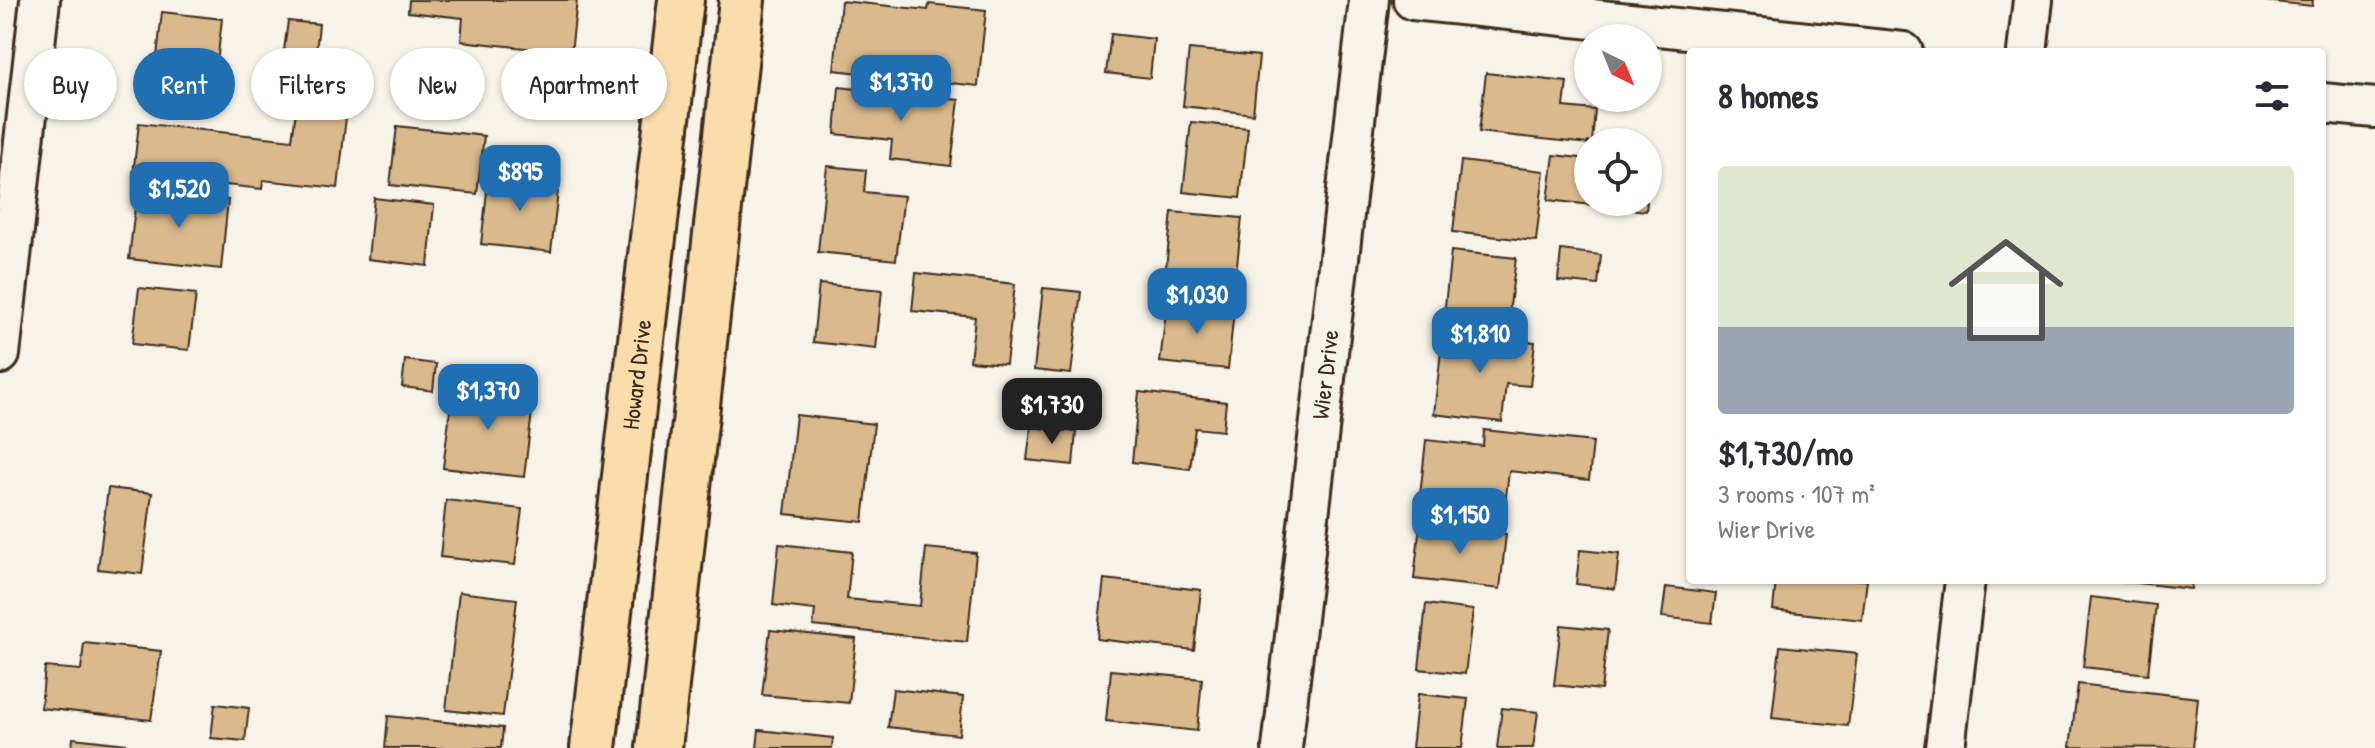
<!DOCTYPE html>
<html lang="en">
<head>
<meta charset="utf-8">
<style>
	body { margin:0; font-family:"Patrick Hand",sans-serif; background:#f7f7f7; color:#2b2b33; height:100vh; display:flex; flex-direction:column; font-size:30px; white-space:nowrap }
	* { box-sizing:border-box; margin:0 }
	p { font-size:26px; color:#7c7c81 }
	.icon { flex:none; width:44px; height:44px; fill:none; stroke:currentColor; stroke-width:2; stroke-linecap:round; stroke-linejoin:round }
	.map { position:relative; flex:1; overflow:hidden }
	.panel { position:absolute; left:1686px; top:48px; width:640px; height:536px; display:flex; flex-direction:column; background:#fff; border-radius:8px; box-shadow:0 2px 6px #0004 }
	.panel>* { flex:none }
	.top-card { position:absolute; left:24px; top:48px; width:760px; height:72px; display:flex; gap:16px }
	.needle { width:52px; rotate:137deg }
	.buttons { position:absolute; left:1574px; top:24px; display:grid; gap:16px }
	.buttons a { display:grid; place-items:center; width:88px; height:88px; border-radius:50%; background:#fff; box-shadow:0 2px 6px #0004; font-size:40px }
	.price { position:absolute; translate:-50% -68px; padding:0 18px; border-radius:16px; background:#1f6fb2; color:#fff; font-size:26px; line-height:52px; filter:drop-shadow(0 2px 4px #0008) }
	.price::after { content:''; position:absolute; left:50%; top:48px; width:24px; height:18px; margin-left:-12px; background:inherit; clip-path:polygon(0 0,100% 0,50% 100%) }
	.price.on { background:#222; color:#fff }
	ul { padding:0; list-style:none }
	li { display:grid; align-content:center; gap:16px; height:424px; padding:0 32px }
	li+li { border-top:2px solid #e1e1e2 }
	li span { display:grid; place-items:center; height:248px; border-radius:8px; color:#555 }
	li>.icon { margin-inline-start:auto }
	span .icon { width:144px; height:144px; fill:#fffc; stroke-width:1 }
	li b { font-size:34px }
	h2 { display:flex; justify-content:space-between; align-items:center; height:96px; padding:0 32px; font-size:34px }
	.tag { padding:0 28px; border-radius:36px; background:#fff; box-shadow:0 2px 6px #0004; font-size:28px; line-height:72px }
	.tag.on { background:#1f6fb2; color:#fff }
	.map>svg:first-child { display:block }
	.building { fill:#daba8d; stroke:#3b2a1e; stroke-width:2 }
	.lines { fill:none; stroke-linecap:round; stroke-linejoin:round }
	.minor-casing { stroke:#3b2a1e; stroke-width:44 }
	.major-casing { stroke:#3b2a1e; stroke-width:50 }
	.minor { stroke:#f7f3e8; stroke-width:38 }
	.major { stroke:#faddab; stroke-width:44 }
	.labels { text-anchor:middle; stroke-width:8; stroke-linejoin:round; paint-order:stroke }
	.street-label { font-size:24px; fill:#3b2a1e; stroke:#f7f3e8 }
</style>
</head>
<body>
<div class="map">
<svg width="2375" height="748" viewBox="0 0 2375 748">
	<rect width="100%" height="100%" fill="#f7f3e8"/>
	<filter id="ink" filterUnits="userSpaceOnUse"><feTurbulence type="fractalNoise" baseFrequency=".0125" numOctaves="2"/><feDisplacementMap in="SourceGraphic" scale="16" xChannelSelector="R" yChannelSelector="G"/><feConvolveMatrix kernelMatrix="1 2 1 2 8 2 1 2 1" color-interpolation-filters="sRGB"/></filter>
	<g filter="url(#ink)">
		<g class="building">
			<polygon points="409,0 577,0 571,53 461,41 463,18 408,12"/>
			<polygon points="2256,0 2313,0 2312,6"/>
			<polygon points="841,1 928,10 929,4 986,10 978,86 834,70"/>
			<polygon points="162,12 222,19 214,90 154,83"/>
			<polygon points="288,21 319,24 316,53 284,50"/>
			<polygon points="1111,34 1154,39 1150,78 1106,73"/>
			<polygon points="1189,49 1259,56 1253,114 1183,106"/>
			<polygon points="1486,73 1567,82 1564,107 1595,110 1592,142 1588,142 1588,144 1479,132"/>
			<polygon points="839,87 959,100 951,166 890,159 892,140 835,134"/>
			<polygon points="296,111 346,117 338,188 263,180 262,189 133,175 139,123 292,140"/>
			<polygon points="1191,122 1248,128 1240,198 1183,192"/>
			<polygon points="397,126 484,136 477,194 390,185"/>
			<polygon points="1554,155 1588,159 1588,202 1647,202 1646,211 1548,200"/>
			<polygon points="1461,161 1544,171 1536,241 1453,232"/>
			<polygon points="827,166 866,170 864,192 904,196 896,260 818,252"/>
			<polygon points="489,174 559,182 551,252 481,244"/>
			<polygon points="137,190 228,200 221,269 129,259"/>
			<polygon points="374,198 434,205 428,266 368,259"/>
			<polygon points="1172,212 1242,218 1234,293 1164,286"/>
			<polygon points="1561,250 1601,255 1598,285 1558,281"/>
			<polygon points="1451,251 1516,258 1508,322 1444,315"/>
			<polygon points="916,273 1015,284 1006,364 970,361 975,317 912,311"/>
			<polygon points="819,284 882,290 876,349 813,342"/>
			<polygon points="139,288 196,294 189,350 132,344"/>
			<polygon points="1043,288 1081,292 1071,374 1034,370"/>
			<polygon points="1167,303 1234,310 1228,369 1160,362"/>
			<polygon points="1443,333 1535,342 1530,386 1506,384 1502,422 1434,414"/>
			<polygon points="405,360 436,364 433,391 402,387"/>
			<polygon points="453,386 534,396 524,477 443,468"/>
			<polygon points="1139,392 1226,402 1223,431 1195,428 1190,469 1132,462"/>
			<polygon points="796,415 874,424 863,522 785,514"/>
			<polygon points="1031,427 1076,432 1073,465 1027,460"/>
			<polygon points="1484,430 1593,442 1589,480 1509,471 1505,505 1420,496 1426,440 1483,446"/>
			<polygon points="108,488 152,493 142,574 98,569"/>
			<polygon points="446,500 522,509 515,565 440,557"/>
			<polygon points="1420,524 1506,534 1500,589 1414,579"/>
			<polygon points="779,544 852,552 847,599 920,606 926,548 976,553 967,642 813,626 815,610 773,605"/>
			<polygon points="1580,550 1619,554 1615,589 1576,584"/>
			<polygon points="1104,579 1201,590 1194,650 1097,639"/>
			<polygon points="1776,580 1867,580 1862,620 1773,610"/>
			<polygon points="2110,580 2192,580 2191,589"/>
			<polygon points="1666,587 1716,593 1712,623 1662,617"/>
			<polygon points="459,592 517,599 503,716 446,710"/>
			<polygon points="2091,597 2156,605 2148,674 2083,667"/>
			<polygon points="1426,604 1473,610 1465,674 1419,669"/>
			<polygon points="1561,625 1608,630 1601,690 1554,685"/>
			<polygon points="770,630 856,639 849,703 762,695"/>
			<polygon points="84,643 161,651 151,720 41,708 45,667 81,670"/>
			<polygon points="1780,646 1857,654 1848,726 1772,718"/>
			<polygon points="1111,670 1202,679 1197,731 1106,721"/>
			<polygon points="2078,684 2198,698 2193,748 2070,747"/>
			<polygon points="893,689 963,697 959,735 888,727"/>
			<polygon points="1418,694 1468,699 1462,748 1412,748"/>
			<polygon points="215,704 249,708 245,741 211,738"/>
			<polygon points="1502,708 1538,712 1533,748 1497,748"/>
			<polygon points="388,716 503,728 501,748 385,748"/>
			<polygon points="759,730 833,738 832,748 757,748"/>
			<polygon points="73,738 126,744 126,748 72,748"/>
		</g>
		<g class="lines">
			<defs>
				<g id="minor">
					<polyline points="1413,0 1903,52"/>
					<polyline points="2027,52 2033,0"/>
					<polyline points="2322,103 2375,108"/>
					<polyline points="0,354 40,0"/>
					<path id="s1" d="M1282,748L1369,0"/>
					<polyline points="1945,748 1965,580"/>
				</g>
				<g id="major">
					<path id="s2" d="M593,748L681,0"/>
					<polyline points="659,748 742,0"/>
				</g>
			</defs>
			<use href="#minor" class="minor-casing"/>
			<use href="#major" class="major-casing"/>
			<use href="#minor" class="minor"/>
			<use href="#major" class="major"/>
		</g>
	</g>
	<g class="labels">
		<g class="street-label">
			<text dy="8" stroke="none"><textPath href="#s2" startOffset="376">Howard Drive</textPath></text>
			<text dy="8" stroke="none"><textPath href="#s1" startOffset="376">Wier Drive</textPath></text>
		</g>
	</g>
</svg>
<div class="buttons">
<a><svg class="needle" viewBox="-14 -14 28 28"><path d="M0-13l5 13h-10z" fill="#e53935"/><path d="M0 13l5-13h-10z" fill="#7c7c81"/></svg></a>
<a><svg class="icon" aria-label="locate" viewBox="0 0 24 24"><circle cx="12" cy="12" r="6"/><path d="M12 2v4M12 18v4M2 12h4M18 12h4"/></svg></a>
</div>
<b class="price" style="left:901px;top:123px">$1,370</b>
<b class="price" style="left:520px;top:213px">$895</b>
<b class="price" style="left:179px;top:230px">$1,520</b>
<b class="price" style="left:1197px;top:336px">$1,030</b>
<b class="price" style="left:1480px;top:375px">$1,810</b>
<b class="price" style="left:488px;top:432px">$1,370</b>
<b class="price on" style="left:1052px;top:446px">$1,730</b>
<b class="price" style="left:1460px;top:556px">$1,150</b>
<div class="top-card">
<a class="tag">Buy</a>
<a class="tag on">Rent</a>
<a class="tag">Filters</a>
<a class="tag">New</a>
<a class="tag">Apartment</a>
</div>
<section class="panel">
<h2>8 homes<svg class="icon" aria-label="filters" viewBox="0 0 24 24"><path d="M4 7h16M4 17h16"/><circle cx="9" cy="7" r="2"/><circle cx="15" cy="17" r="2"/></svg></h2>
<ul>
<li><span style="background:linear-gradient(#dfe7d0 65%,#9aa5b1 0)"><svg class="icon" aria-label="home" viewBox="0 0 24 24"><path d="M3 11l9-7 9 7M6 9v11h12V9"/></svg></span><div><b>$1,730/mo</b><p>3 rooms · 107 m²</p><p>Wier Drive</p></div></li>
</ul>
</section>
</div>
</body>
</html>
